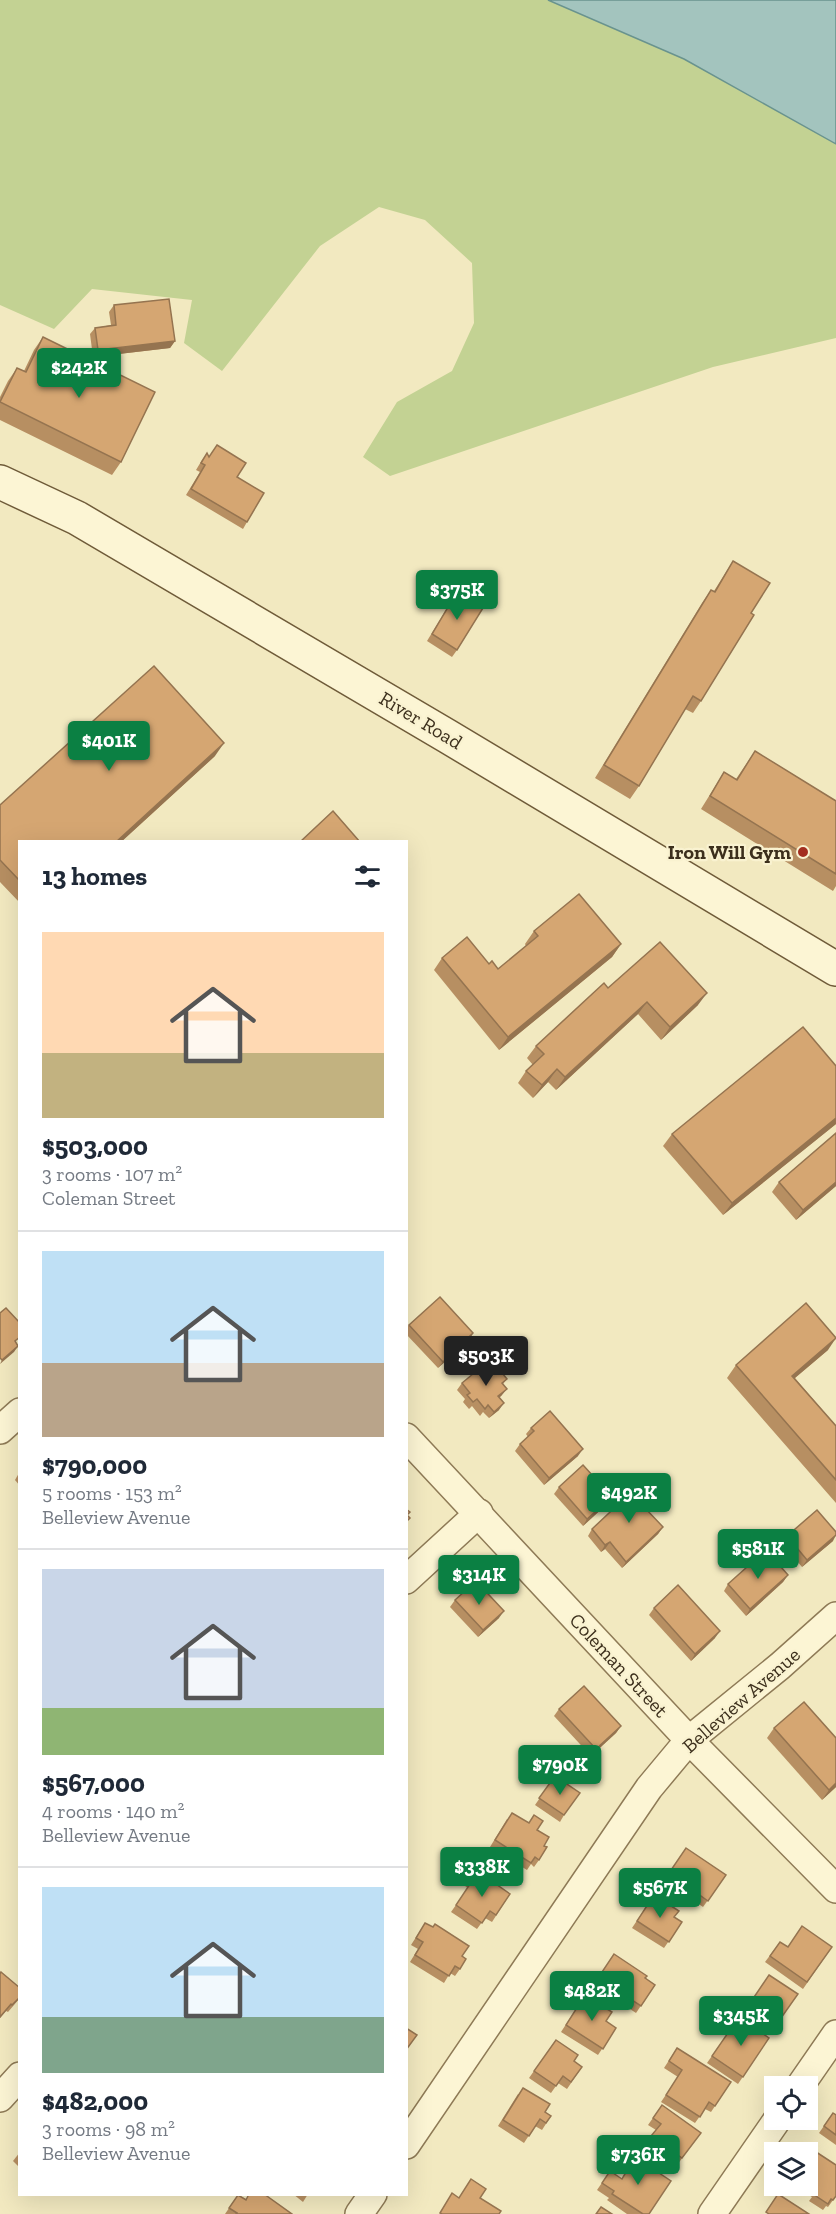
<!DOCTYPE html>
<html lang="en">
<head>
<meta charset="utf-8">
<style>
	body { margin:0; font-family:"Zilla Slab",serif; background:#f6f6f7; color:#1f2937; height:100vh; display:flex; flex-direction:column; font-size:22px; white-space:nowrap }
	* { box-sizing:border-box; margin:0 }
	p { font-size:20px; color:#747a83 }
	.icon { flex:none; width:33px; height:33px; fill:none; stroke:currentColor; stroke-width:2; stroke-linecap:round; stroke-linejoin:round }
	.map { position:relative; flex:1; overflow:hidden }
	.side { position:absolute; left:18px; top:840px; width:390px; height:1356px; display:flex; flex-direction:column; background:#fff; border-radius:0px; box-shadow:0 6px 24px #0002 }
	.side>* { flex:none }
	.buttons { position:absolute; left:764px; top:2076px; display:grid; gap:12px }
	.buttons a { display:grid; place-items:center; width:54px; height:54px; border-radius:0px; background:#fff; box-shadow:0 6px 24px #0002; font-size:30px }
	.price { position:absolute; translate:-50% -51px; padding:0 14px; border-radius:6px; background:#0b8043; color:#fff; font-size:20px; line-height:39px; filter:drop-shadow(0 2px 3px #0008) }
	.price::after { content:''; position:absolute; left:50%; top:36px; width:18px; height:14px; margin-left:-9px; background:inherit; clip-path:polygon(0 0,100% 0,50% 100%) }
	.price.selected { background:#222; color:#fff }
	ul { padding:0; list-style:none }
	li { display:grid; align-content:center; gap:12px; height:318px; padding:0 24px }
	li+li { border-top:2px solid #e0e1e3 }
	li span { display:grid; place-items:center; height:186px; border-radius:0px; color:#555 }
	li>.icon { margin-inline-start:auto }
	span .icon { width:108px; height:108px; fill:#fffc; stroke-width:1 }
	li b { font-size:26px }
	h2 { display:flex; justify-content:space-between; align-items:center; height:72px; padding:0 24px; font-size:26px }
	.map>svg:first-child { display:block }
	.green { fill:#c3d293 }
	.water { fill:#a3c4be; stroke:#69938e; stroke-width:1.5 }
	.lines { fill:none; stroke-linecap:round; stroke-linejoin:round }
	.street-casing { stroke:#8e7a56; stroke-width:30 }
	.secondary-casing { stroke:#6f5b39; stroke-width:36 }
	.street { stroke:#fcf5d4; stroke-width:27 }
	.secondary { stroke:#fcf5d4; stroke-width:33 }
	.wall { fill:#b78f62 }
	.shaded-wall { fill:#957450 }
	.building { fill:#d5a672; stroke:#957450; stroke-width:1.5 }
	.poi-dot { fill:#a32e1f; stroke:#f9f2d0; stroke-width:2 }
	.labels { text-anchor:middle; stroke-width:4.5; stroke-linejoin:round; paint-order:stroke }
	.street-label { font-size:20px; fill:#3c2f1c; stroke:#f9f2d0 }
	.poi-label { font-size:20px; font-weight:bold; fill:#3c2f1c; stroke:#f9f2d0; text-anchor:end }
</style>
</head>
<body>
<div class="map">
<svg width="836" height="2214" viewBox="0 0 836 2214">
	<rect width="100%" height="100%" fill="#f2e9c0"/>
	<polygon class="green" points="0,0 548,0 684,59 836,144 836,338 713,367 390,476 363,457 397,402 452,371 474,323 472,263 425,220 379,207 320,246 222,371 184,343 192,300 92,289 54,329 0,305"/>
	<polygon class="water" points="548,0 836,0 836,144 684,59"/>
	<g class="lines">
		<defs>
			<g id="street">
				<polyline points="0,1430 20,1412"/>
				<polyline points="406,1437 689,1740 836,1889"/>
				<polyline points="406,1580 479,1513"/>
				<polyline points="800,2086 836,2034"/>
				<polyline points="0,2098 20,2076"/>
				<polyline points="406,2145 649,1788 689,1740 780,1666 836,1616"/>
				<polyline points="359,2214 373,2194"/>
				<polyline points="712,2214 777,2120"/>
			</g>
			<polyline id="secondary" points="0,482 77,518 447,736 836,969"/>
		</defs>
		<use href="#street" class="street-casing"/>
		<use href="#secondary" class="secondary-casing"/>
		<use href="#street" class="street"/>
		<use href="#secondary" class="secondary"/>
	</g>
	<g class="wall">
		<polygon points="114,305 175,341 170,348 93,357 90,334 95,328 111,325 109,312"/>
		<polygon points="43,337 121,462 112,475 0,420 0,397 8,381 17,368 24,371 34,350"/>
		<polygon points="217,445 237,477 247,522 243,529 186,495 200,472 196,470 202,460 207,453 209,457"/>
		<polygon points="733,561 751,613 701,701 693,713 685,709 639,786 630,799 595,778 702,603 711,590 714,591"/>
		<polygon points="457,592 457,650 452,657 427,641"/>
		<polygon points="755,751 836,801 836,886 833,891 701,809 724,772 736,779"/>
		<polygon points="215,756 121,842 20,842 20,903 0,882 0,805"/>
		<polygon points="534,931 621,944 612,957 499,1050 434,970 442,958 489,964 498,969 526,946 525,944"/>
		<polygon points="608,988 698,1005 661,1040 638,1014 556,1090 548,1082 533,1098 518,1083 526,1071 533,1065 527,1058 536,1046"/>
		<polygon points="836,1066 836,1124 723,1215 663,1146 672,1134"/>
		<polygon points="779,1182 836,1186 796,1220 772,1192"/>
		<polygon points="409,1325 473,1333 469,1340 438,1368 406,1334 406,1328"/>
		<polygon points="828,1350 795,1378 836,1426 836,1503 727,1378 736,1365"/>
		<polygon points="492,1372 507,1379 503,1384 502,1395 499,1398 499,1410 489,1418 483,1412 480,1416 472,1406 469,1409 463,1402 465,1399 457,1390 462,1383"/>
		<polygon points="531,1428 578,1456 544,1485 515,1451 520,1444 528,1437 526,1434"/>
		<polygon points="19,1473 20,1473 20,1486 15,1480"/>
		<polygon points="559,1487 612,1497 607,1504 583,1526 554,1494"/>
		<polygon points="650,1505 646,1509 663,1527 658,1534 622,1568 605,1549 601,1552 588,1536 592,1529"/>
		<polygon points="787,1536 833,1541 802,1567 782,1543"/>
		<polygon points="788,1575 783,1582 746,1616 724,1591 728,1584"/>
		<polygon points="455,1600 499,1618 478,1637 450,1607"/>
		<polygon points="654,1608 715,1638 691,1661 649,1615"/>
		<polygon points="559,1709 621,1726 616,1733 591,1756 554,1716"/>
		<polygon points="774,1728 836,1787 822,1800 767,1738"/>
		<polygon points="555,1776 564,1815 560,1822 535,1805"/>
		<polygon points="507,1819 529,1823 537,1830 544,1846 539,1860 534,1867 531,1864 527,1870 490,1847"/>
		<polygon points="686,1848 726,1875 703,1907 664,1880"/>
		<polygon points="476,1870 510,1894 492,1922 485,1918 477,1929 451,1912 468,1888 465,1886"/>
		<polygon points="654,1895 674,1917 682,1922 664,1948 632,1928"/>
		<polygon points="425,1923 462,1956 460,1969 455,1976 450,1973 444,1983 410,1962 418,1949 411,1945"/>
		<polygon points="780,1942 788,1947 832,1947 803,1989 765,1962"/>
		<polygon points="614,1954 655,1985 636,2013 594,1985"/>
		<polygon points="0,1974 20,1998 8,2012 6,2011 0,2018"/>
		<polygon points="769,1975 798,1994 769,2035 741,2016"/>
		<polygon points="585,1995 606,2021 616,2028 598,2055 561,2032"/>
		<polygon points="739,2017 769,2038 738,2084 707,2063"/>
		<polygon points="556,2040 574,2061 582,2067 567,2089 558,2083 551,2093 529,2078"/>
		<polygon points="677,2048 731,2082 711,2112 705,2109 695,2123 661,2102 678,2077 664,2068"/>
		<polygon points="518,2094 551,2116 542,2130 535,2126 524,2143 498,2126"/>
		<polygon points="662,2105 701,2133 677,2165 647,2143 656,2130 648,2125"/>
		<polygon points="833,2113 836,2115 836,2145 819,2133"/>
		<polygon points="20,2152 20,2168 13,2161"/>
		<polygon points="807,2152 836,2196 828,2207 826,2206 823,2210 809,2201 812,2197 794,2186 807,2186"/>
		<polygon points="610,2171 649,2214 627,2214 607,2200 609,2198 597,2190"/>
		<polygon points="293,2194 308,2194 303,2202"/>
		<polygon points="238,2195 246,2199 292,2214 225,2214"/>
	</g>
	<g class="shaded-wall">
		<polygon points="175,341 170,348 93,357 98,350"/>
		<polygon points="224,743 215,756 121,842 116,842"/>
		<polygon points="621,944 612,957 499,1050 508,1037"/>
		<polygon points="707,993 698,1005 661,1040 670,1027"/>
		<polygon points="647,1002 638,1014 556,1090 565,1077"/>
		<polygon points="557,1069 548,1082 533,1098 542,1085"/>
		<polygon points="836,1118 836,1124 723,1215 732,1203"/>
		<polygon points="836,1182 836,1186 796,1220 803,1210"/>
		<polygon points="473,1333 469,1340 438,1368 443,1362"/>
		<polygon points="836,1338 828,1350 783,1388 792,1376"/>
		<polygon points="18,1346 14,1352 0,1364 2,1360"/>
		<polygon points="507,1389 502,1395 493,1403 498,1396"/>
		<polygon points="504,1403 499,1410 489,1418 494,1412"/>
		<polygon points="583,1449 578,1456 544,1485 549,1478"/>
		<polygon points="612,1497 607,1504 583,1526 587,1519"/>
		<polygon points="663,1527 658,1534 622,1568 626,1562"/>
		<polygon points="836,1535 833,1541 802,1567 807,1560"/>
		<polygon points="610,1542 605,1549 601,1552 605,1545"/>
		<polygon points="788,1575 783,1582 746,1616 750,1609"/>
		<polygon points="504,1611 499,1618 478,1637 483,1630"/>
		<polygon points="720,1631 715,1638 691,1661 695,1654"/>
		<polygon points="621,1726 616,1733 591,1756 596,1749"/>
		<polygon points="836,1783 836,1787 822,1800 829,1790"/>
	</g>
	<g class="building">
		<polygon points="169,299 175,341 98,350 95,328 116,325 114,305"/>
		<polygon points="43,337 155,392 121,462 0,402 17,368 26,372"/>
		<polygon points="217,445 246,463 237,477 264,493 247,522 191,489 205,465 201,463 207,453 209,457"/>
		<polygon points="733,561 770,583 751,613 754,615 701,701 693,696 639,786 604,765 711,590 715,592"/>
		<polygon points="457,592 483,608 457,650 432,634"/>
		<polygon points="154,666 224,743 116,842 20,842 20,881 0,860 0,805"/>
		<polygon points="755,751 836,801 836,874 710,796 724,772 737,780"/>
		<polygon points="333,811 360,842 300,842"/>
		<polygon points="579,894 621,944 508,1037 442,958 467,937 489,964 492,961 498,969 538,936 534,931"/>
		<polygon points="660,942 707,993 670,1027 647,1002 565,1077 557,1069 542,1085 526,1071 544,1054 536,1046 604,983 608,988"/>
		<polygon points="803,1027 836,1066 836,1118 732,1203 672,1134"/>
		<polygon points="836,1133 836,1182 803,1210 779,1182"/>
		<polygon points="440,1297 473,1333 443,1362 409,1325"/>
		<polygon points="806,1303 836,1338 792,1376 836,1426 836,1480 736,1365"/>
		<polygon points="6,1308 20,1323 20,1337 15,1341 18,1346 2,1360 0,1358 0,1313"/>
		<polygon points="485,1364 492,1372 498,1368 507,1379 502,1383 507,1389 498,1396 504,1403 494,1412 488,1405 485,1409 477,1399 473,1402 467,1395 470,1393 462,1383"/>
		<polygon points="550,1411 583,1449 549,1478 520,1444 534,1431 531,1428"/>
		<polygon points="583,1465 612,1497 587,1519 559,1487"/>
		<polygon points="641,1483 655,1498 645,1508 663,1527 626,1562 610,1542 605,1545 592,1529"/>
		<polygon points="406,1509 410,1512 407,1515 410,1518 406,1522"/>
		<polygon points="817,1510 836,1532 836,1535 807,1560 787,1536"/>
		<polygon points="766,1550 788,1575 750,1609 728,1584"/>
		<polygon points="476,1581 504,1611 483,1630 455,1600"/>
		<polygon points="678,1585 720,1631 695,1654 654,1608"/>
		<polygon points="584,1686 621,1726 596,1749 559,1709"/>
		<polygon points="804,1702 836,1738 836,1783 829,1790 774,1728"/>
		<polygon points="555,1776 580,1793 564,1815 539,1798"/>
		<polygon points="512,1813 529,1823 534,1815 543,1821 537,1830 549,1837 544,1846 547,1847 539,1860 535,1857 531,1863 495,1840"/>
		<polygon points="686,1848 726,1875 708,1901 669,1873"/>
		<polygon points="476,1870 510,1894 496,1915 490,1911 482,1923 456,1905 472,1881 470,1879"/>
		<polygon points="654,1895 679,1911 674,1917 682,1922 669,1942 637,1921"/>
		<polygon points="425,1923 433,1927 435,1924 469,1946 462,1956 466,1959 460,1969 455,1966 449,1976 415,1955 423,1942 416,1938"/>
		<polygon points="802,1926 832,1947 807,1982 770,1956 780,1942 788,1947"/>
		<polygon points="614,1954 647,1976 645,1978 655,1985 641,2006 598,1978"/>
		<polygon points="1,1972 20,1988 20,1997 12,2005 11,2004 0,2017 0,1974"/>
		<polygon points="769,1975 798,1994 774,2028 746,2009"/>
		<polygon points="585,1995 612,2012 606,2021 616,2028 603,2049 566,2025"/>
		<polygon points="739,2017 769,2038 743,2077 712,2056"/>
		<polygon points="406,2028 417,2035 406,2050"/>
		<polygon points="556,2040 578,2055 574,2061 582,2067 571,2082 563,2076 556,2086 534,2071"/>
		<polygon points="677,2048 731,2082 715,2106 709,2102 700,2117 666,2095 682,2070 669,2061"/>
		<polygon points="523,2088 550,2104 545,2112 551,2116 546,2123 540,2119 529,2136 503,2120"/>
		<polygon points="662,2105 701,2133 682,2158 651,2136 661,2124 653,2118"/>
		<polygon points="833,2113 836,2115 836,2135 824,2126"/>
		<polygon points="810,2148 836,2165 836,2196 833,2200 831,2199 828,2204 813,2194 816,2190 807,2184 807,2152"/>
		<polygon points="635,2157 671,2181 649,2214 643,2214 612,2194 614,2191 602,2183 610,2171 622,2179"/>
		<polygon points="471,2179 486,2189 480,2198 501,2211 499,2214 442,2214 440,2213 452,2193 459,2198"/>
		<polygon points="249,2194 264,2194 292,2214 236,2214 237,2213 229,2208 238,2195 246,2200"/>
		<polygon points="778,2194 809,2214 769,2214 766,2212"/>
		<polygon points="601,2207 612,2214 596,2214"/>
	</g>
	<circle class="poi-dot" cx="803" cy="852" r="6"/>
	<g class="labels">
		<g class="street-label">
			<text transform="translate(421 720) rotate(31)" y="7">River Road</text>
			<text transform="translate(619 1665) rotate(47)" y="7">Coleman Street</text>
			<text transform="translate(741 1700) rotate(-41)" y="7">Belleview Avenue</text>
		</g>
		<g class="poi-label">
			<text x="791" y="859">Iron Will Gym</text>
		</g>
	</g>
</svg>
<div class="buttons">
<a><svg class="icon" aria-label="locate" viewBox="0 0 24 24"><circle cx="12" cy="12" r="6"/><path d="M12 2v4M12 18v4M2 12h4M18 12h4"/></svg></a>
<a><svg class="icon" aria-label="layers" viewBox="0 0 24 24"><path d="M12 4l9 5-9 5-9-5zM3 14l9 5 9-5"/></svg></a>
</div>
<b class="price" style="left:79px;top:399px">$242K</b>
<b class="price" style="left:457px;top:621px">$375K</b>
<b class="price" style="left:109px;top:772px">$401K</b>
<b class="price selected" style="left:486px;top:1387px">$503K</b>
<b class="price" style="left:629px;top:1524px">$492K</b>
<b class="price" style="left:758px;top:1580px">$581K</b>
<b class="price" style="left:479px;top:1606px">$314K</b>
<b class="price" style="left:560px;top:1796px">$790K</b>
<b class="price" style="left:482px;top:1898px">$338K</b>
<b class="price" style="left:660px;top:1919px">$567K</b>
<b class="price" style="left:592px;top:2022px">$482K</b>
<b class="price" style="left:741px;top:2047px">$345K</b>
<b class="price" style="left:638px;top:2186px">$736K</b>
<section class="side">
<h2>13 homes<svg class="icon" aria-label="filters" viewBox="0 0 24 24"><path d="M4 7h16M4 17h16"/><circle cx="9" cy="7" r="2"/><circle cx="15" cy="17" r="2"/></svg></h2>
<ul>
<li><span style="background:linear-gradient(#ffd9b3 65%,#c2b280 0)"><svg class="icon" aria-label="home" viewBox="0 0 24 24"><path d="M3 11l9-7 9 7M6 9v11h12V9"/></svg></span><div><b>$503,000</b><p>3 rooms · 107 m²</p><p>Coleman Street</p></div></li>
<li><span style="background:linear-gradient(#bfe0f5 60%,#b9a48a 0)"><svg class="icon" aria-label="home" viewBox="0 0 24 24"><path d="M3 11l9-7 9 7M6 9v11h12V9"/></svg></span><div><b>$790,000</b><p>5 rooms · 153 m²</p><p>Belleview Avenue</p></div></li>
<li><span style="background:linear-gradient(#c9d6e8 75%,#8fb573 0)"><svg class="icon" aria-label="home" viewBox="0 0 24 24"><path d="M3 11l9-7 9 7M6 9v11h12V9"/></svg></span><div><b>$567,000</b><p>4 rooms · 140 m²</p><p>Belleview Avenue</p></div></li>
<li><span style="background:linear-gradient(#bfe0f5 70%,#7fa58c 0)"><svg class="icon" aria-label="home" viewBox="0 0 24 24"><path d="M3 11l9-7 9 7M6 9v11h12V9"/></svg></span><div><b>$482,000</b><p>3 rooms · 98 m²</p><p>Belleview Avenue</p></div></li>
</ul>
</section>
</div>
</body>
</html>
